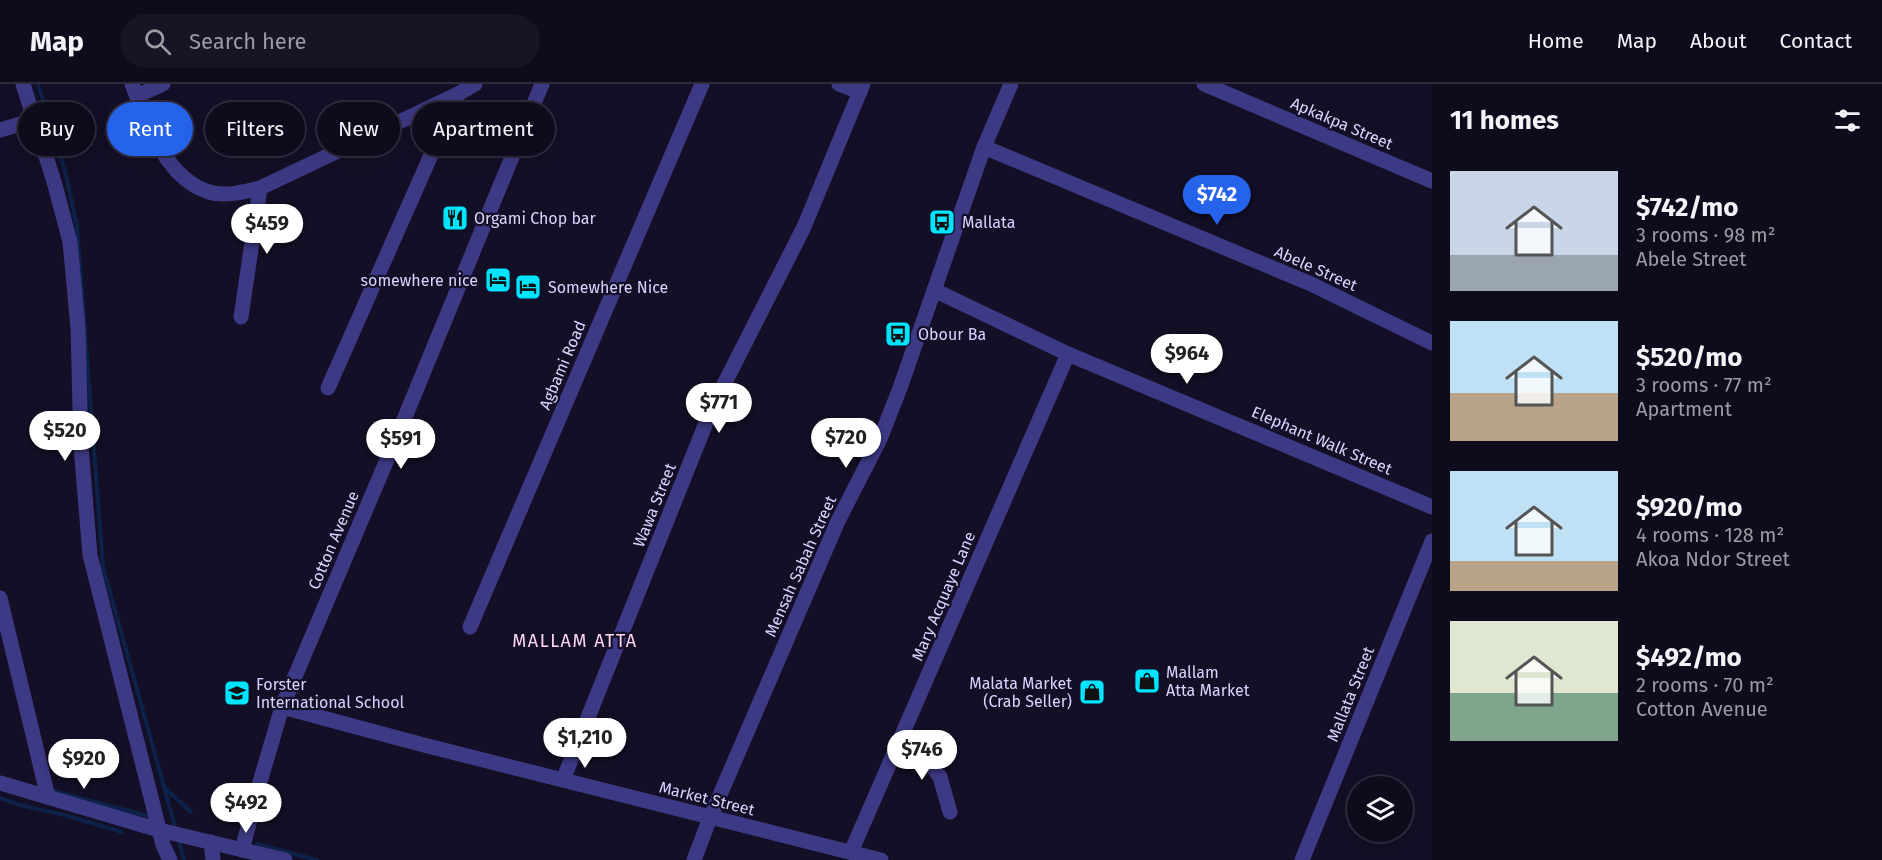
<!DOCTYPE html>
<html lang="en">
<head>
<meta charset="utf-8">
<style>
	body { margin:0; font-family:"Fira Sans",sans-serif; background:#171425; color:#f1f3f6; height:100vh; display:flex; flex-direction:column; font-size:22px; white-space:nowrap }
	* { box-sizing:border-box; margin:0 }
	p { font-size:20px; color:#9b9ba3 }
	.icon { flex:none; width:33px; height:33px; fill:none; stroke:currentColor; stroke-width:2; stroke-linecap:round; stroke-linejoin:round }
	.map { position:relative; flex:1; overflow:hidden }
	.panel { display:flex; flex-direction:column; background:#0e0b1c; width:450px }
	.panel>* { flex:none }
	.hud { position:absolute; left:18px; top:18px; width:570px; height:54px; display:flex; gap:12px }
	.buttons { position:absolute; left:1347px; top:692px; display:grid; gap:12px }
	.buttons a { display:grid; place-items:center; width:66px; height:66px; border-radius:50%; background:#0e0b1c; box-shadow:0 6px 24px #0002,0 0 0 2px #2e2b3b; font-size:30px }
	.price { position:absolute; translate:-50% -51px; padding:0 14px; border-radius:21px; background:#fff; color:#222; font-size:20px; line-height:39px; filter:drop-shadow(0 2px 3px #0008) }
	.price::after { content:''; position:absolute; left:50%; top:36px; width:18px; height:14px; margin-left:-9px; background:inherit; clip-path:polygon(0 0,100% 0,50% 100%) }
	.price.selected { background:#2563eb; color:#fff }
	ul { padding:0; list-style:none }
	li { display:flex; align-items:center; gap:18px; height:150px; padding:0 18px }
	li span { display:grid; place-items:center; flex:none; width:168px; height:120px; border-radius:0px; color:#555 }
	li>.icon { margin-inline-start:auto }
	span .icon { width:72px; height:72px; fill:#fffc; stroke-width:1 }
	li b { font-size:26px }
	h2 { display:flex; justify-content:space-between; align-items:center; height:72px; padding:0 18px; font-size:26px }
	.tag { padding:0 21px; border-radius:27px; background:#0e0b1c; box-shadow:0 6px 24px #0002,0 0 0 2px #2e2b3b; font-size:21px; line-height:54px }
	.tag.selected { background:#2563eb; color:#fff }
	header { display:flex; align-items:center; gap:36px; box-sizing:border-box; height:84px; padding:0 30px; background:#0e0b1c; border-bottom:2px solid #2e2b3b }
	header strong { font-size:28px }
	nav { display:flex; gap:33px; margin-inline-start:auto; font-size:21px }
	.search { width:420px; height:54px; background:#171425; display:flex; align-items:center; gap:15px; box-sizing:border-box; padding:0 21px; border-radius:33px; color:#9b9ba3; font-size:22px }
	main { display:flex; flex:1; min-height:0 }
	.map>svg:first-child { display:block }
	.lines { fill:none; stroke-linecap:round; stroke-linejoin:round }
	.stream { stroke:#0c2248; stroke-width:4 }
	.minor { stroke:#3d3a85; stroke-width:15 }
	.labels { text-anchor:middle; stroke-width:4.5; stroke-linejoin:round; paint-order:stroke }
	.street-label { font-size:16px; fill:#d9d4ff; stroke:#130f26 }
	.poi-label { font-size:16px; fill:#d9d4ff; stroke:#130f26; text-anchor:start }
	.neighbourhood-label { font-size:18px; letter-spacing:1.5px; fill:#ffd6f0; stroke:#130f26 }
</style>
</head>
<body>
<header>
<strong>Map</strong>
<div class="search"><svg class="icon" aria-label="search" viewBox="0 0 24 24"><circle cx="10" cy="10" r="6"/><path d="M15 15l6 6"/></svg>Search here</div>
<nav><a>Home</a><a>Map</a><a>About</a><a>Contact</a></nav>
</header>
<main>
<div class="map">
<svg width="1432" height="776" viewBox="0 0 1432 776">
	<rect width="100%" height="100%" fill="#130f26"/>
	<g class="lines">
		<g class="stream">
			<polyline points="38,0 65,87 77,142 103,483 176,746"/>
			<polyline points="165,704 191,728"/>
			<polyline points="50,706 152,733"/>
			<polyline points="0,714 20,721 68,732 122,748"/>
			<polyline points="178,754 184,776"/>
			<polyline points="257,760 317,776"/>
		</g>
		<g class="minor">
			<polyline points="23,0 55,101 70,158 78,244 81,363 90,471 163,761 170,776"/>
			<path d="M132,0C147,39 165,94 209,108C224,113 244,108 260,104L458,10L475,0"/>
			<polyline points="839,0 860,8"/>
			<polyline points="1204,0 1432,97"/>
			<polyline points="137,12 163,0"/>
			<polyline points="0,46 34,36"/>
			<polyline points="984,63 1311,200 1432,259"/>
			<polyline points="934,206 1068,270 1432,423"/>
			<polyline points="241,233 260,104"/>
			<polyline points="328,304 458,10"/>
			<polyline points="0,514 48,713"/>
			<polyline points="470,543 702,0"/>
			<polyline points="282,623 420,660 881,776"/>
			<polyline points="897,664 932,682 940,693 950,728"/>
			<polyline points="563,696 712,324 804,143 863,0"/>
			<polyline points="0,699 159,746 285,776"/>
			<polyline points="211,758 213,776"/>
			<polyline points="242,766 260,698 282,623 403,338 542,0"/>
			<polyline points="851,768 1068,270"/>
			<polyline points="694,776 710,734 838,437 880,355 900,304 984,63 1011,0"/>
			<polyline points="1302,776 1432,457"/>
		</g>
	</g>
	<defs>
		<symbol id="restaurant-square" viewBox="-11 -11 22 22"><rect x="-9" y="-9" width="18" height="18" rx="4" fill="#00e5ff" stroke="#130f26"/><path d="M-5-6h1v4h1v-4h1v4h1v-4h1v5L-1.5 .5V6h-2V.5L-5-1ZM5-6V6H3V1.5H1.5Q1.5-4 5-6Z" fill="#111"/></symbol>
		<symbol id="bus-square" viewBox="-11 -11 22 22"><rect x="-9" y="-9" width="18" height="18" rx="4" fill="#00e5ff" stroke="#130f26"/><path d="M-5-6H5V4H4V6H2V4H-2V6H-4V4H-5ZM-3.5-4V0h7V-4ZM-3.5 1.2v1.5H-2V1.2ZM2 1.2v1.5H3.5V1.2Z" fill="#111"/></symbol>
		<symbol id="hotel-square" viewBox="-11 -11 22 22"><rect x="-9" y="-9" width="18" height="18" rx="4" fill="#00e5ff" stroke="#130f26"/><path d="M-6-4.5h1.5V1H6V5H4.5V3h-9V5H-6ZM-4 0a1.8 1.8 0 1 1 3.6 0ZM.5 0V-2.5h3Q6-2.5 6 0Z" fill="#111"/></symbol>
		<symbol id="shop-square" viewBox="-11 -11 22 22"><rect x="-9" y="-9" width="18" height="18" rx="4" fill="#00e5ff" stroke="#130f26"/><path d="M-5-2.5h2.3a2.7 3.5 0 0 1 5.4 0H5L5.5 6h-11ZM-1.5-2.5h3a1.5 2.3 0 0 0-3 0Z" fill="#111"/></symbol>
		<symbol id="school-square" viewBox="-11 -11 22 22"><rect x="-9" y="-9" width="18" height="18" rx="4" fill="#00e5ff" stroke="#130f26"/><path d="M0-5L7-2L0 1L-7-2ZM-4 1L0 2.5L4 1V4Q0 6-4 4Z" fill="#111"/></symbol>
	</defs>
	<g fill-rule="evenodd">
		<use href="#restaurant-square" x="440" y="119" width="30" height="30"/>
		<use href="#bus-square" x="927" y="123" width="30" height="30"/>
		<use href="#hotel-square" x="483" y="181" width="30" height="30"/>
		<use href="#hotel-square" x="513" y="188" width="30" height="30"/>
		<use href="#bus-square" x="883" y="235" width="30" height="30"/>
		<use href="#shop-square" x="1132" y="582" width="30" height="30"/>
		<use href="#shop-square" x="1077" y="593" width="30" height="30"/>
		<use href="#school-square" x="222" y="594" width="30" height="30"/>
	</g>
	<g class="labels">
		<g class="street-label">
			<text transform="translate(1342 39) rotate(23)" y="6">Apkakpa Street</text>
			<text transform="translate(1316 184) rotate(24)" y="6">Abele Street</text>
			<text transform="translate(562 281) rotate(-67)" y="6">Agbami Road</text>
			<text transform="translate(1322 356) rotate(23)" y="6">Elephant Walk Street</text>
			<text transform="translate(654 421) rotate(-68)" y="6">Wawa Street</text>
			<text transform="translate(333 456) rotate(-67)" y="6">Cotton Avenue</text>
			<text transform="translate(800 482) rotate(-66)" y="6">Mensah Sabah Street</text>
			<text transform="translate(943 512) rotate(-67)" y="6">Mary Acquaye Lane</text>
			<text transform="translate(1350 610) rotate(-68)" y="6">Mallata Street</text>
			<text transform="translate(707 714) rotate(14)" y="6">Market Street</text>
		</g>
		<g class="poi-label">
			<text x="474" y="140">Orgami Chop bar</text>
			<text x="962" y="144">Mallata</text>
			<text x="478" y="202" text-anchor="end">somewhere nice</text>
			<text x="548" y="209">Somewhere Nice</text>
			<text x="918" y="256">Obour Ba</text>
			<text x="1166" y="594">Mallam<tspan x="1166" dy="18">Atta Market</tspan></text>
			<text x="1072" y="605" text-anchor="end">Malata Market<tspan x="1072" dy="18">(Crab Seller)</tspan></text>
			<text x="256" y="606">Forster<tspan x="256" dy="18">International School</tspan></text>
		</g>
		<g class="neighbourhood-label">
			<text x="575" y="563">MALLAM ATTA</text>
		</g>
	</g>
</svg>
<div class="buttons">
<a><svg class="icon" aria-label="layers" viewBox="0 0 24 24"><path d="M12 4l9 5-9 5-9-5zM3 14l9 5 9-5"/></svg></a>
</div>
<b class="price selected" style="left:1217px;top:142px">$742</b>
<b class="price" style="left:267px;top:171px">$459</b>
<b class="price" style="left:1187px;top:301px">$964</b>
<b class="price" style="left:719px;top:350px">$771</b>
<b class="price" style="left:65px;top:378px">$520</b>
<b class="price" style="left:846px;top:385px">$720</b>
<b class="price" style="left:401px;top:386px">$591</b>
<b class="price" style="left:585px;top:685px">$1,210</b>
<b class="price" style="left:922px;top:697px">$746</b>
<b class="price" style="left:84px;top:706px">$920</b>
<b class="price" style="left:246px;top:750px">$492</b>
<div class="hud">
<a class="tag">Buy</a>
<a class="tag selected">Rent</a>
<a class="tag">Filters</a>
<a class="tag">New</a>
<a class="tag">Apartment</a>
</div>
</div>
<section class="panel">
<h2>11 homes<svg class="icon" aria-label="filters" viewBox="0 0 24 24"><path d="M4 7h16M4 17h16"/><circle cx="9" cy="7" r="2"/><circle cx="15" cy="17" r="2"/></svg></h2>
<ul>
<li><span style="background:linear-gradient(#c9d6e8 70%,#9aa5b1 0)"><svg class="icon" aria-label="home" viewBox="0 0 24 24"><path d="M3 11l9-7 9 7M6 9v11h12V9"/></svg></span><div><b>$742/mo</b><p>3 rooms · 98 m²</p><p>Abele Street</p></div></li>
<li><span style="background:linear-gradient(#bfe0f5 60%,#b9a48a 0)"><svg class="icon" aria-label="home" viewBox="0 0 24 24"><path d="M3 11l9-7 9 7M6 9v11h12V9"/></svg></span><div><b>$520/mo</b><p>3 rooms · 77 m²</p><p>Apartment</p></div></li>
<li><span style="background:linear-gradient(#bfe0f5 75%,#b9a48a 0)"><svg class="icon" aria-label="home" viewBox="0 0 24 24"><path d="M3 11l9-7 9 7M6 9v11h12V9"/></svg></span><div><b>$920/mo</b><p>4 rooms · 128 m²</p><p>Akoa Ndor Street</p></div></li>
<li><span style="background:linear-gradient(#dfe7d0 60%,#7fa58c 0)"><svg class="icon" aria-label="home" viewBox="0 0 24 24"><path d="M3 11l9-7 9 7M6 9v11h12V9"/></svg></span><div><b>$492/mo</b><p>2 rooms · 70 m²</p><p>Cotton Avenue</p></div></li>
</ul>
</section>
</main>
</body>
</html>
